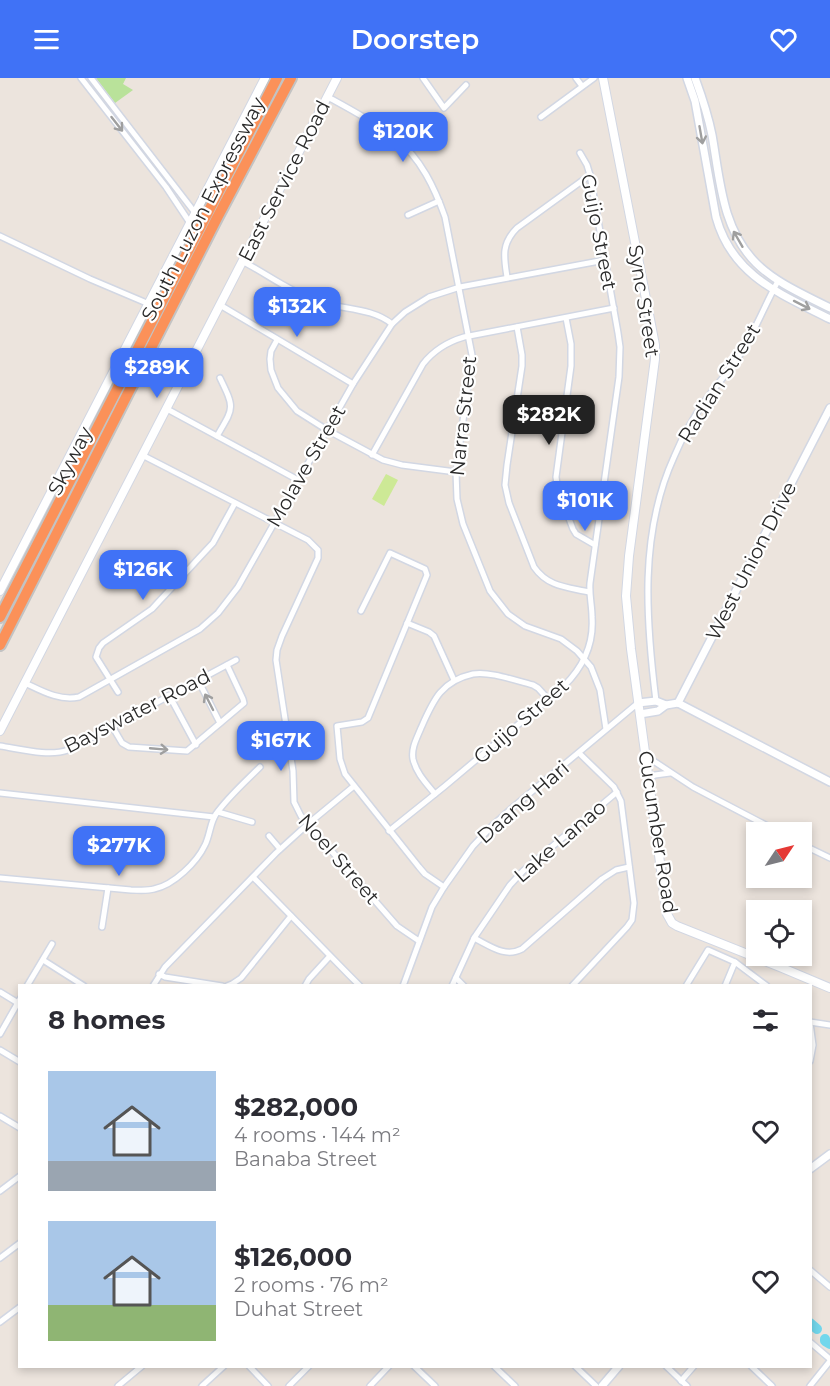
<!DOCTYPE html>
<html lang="en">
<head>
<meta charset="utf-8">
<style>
	body { margin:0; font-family:Montserrat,sans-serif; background:#f7f7f7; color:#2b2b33; height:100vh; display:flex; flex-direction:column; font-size:22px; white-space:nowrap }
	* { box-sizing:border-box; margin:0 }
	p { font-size:20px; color:#7c7c81 }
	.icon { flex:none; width:33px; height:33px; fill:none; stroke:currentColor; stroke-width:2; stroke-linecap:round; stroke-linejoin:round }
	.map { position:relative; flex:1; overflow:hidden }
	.details { position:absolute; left:18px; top:906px; width:794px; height:384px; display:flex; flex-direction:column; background:#fff; border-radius:0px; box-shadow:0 3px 9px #0003 }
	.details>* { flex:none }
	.needle { width:39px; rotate:55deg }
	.tools { position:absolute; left:746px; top:744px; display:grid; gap:12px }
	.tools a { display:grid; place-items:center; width:66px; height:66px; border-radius:0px; background:#fff; box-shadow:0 3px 9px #0003; font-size:30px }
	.price { position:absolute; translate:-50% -51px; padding:0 14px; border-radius:12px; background:#4072f6; color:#fff; font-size:20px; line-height:39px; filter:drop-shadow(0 2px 3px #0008) }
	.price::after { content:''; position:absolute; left:50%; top:36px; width:18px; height:14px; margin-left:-9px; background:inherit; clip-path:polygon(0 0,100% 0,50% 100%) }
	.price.current { background:#222; color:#fff }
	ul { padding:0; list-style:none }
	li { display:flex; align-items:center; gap:18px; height:150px; padding:0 30px }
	li span { display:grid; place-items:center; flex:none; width:168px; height:120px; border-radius:0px; color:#555 }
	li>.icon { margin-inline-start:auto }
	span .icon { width:72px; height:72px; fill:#fffc; stroke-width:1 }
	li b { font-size:26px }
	h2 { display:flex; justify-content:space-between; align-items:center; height:72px; padding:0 30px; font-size:26px }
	header { display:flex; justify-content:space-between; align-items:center; height:78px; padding:0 30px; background:#4072f6; color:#fff; font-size:27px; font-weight:600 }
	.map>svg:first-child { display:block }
	.green { fill:#b9e29a }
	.pitch { fill:#cde996 }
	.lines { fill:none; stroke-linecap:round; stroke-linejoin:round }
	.river { stroke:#72d7ec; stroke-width:10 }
	.minor-casing { stroke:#d2d7e3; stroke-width:8 }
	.tertiary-casing { stroke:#d2d7e3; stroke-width:10 }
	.secondary-casing { stroke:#d2d7e3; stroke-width:10 }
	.motorway-casing { stroke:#c3c3c3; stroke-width:14 }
	.minor { stroke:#fff; stroke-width:5 }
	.tertiary { stroke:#fff; stroke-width:7 }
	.secondary { stroke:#fff; stroke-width:8 }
	.motorway { stroke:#fb9159; stroke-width:10 }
	.oneway { stroke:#9f9f9f }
	.labels { text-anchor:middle; stroke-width:4.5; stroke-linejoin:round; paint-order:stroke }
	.street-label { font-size:20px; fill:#2a2a2a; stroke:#fff }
</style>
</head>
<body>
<header><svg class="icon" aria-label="menu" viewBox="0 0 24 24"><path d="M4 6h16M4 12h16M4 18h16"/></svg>Doorstep<svg class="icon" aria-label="heart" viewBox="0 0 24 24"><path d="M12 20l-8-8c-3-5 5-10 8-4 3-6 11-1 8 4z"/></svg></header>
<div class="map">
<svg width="830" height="1308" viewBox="0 0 830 1308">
	<rect width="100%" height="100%" fill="#ece4dd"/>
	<polygon class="green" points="96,0 126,0 123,6 133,12 115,25"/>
	<polygon class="pitch" points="386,396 398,402 384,428 372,421"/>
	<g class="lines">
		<g class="river">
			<polyline points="810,1245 817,1251"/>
			<polyline points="825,1261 825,1263 830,1266"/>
		</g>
		<defs>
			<g id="minor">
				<polyline points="81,0 166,109 190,145"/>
				<polyline points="91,0 196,136"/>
				<polyline points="423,0 444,30 466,7"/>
				<polyline points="576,0 582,8"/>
				<path d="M328,19C351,32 375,44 396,61C421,80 435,111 445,139L472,277L456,394L457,421L463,446L490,513L508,536L525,548L561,561L577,573L591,589L600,612L606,651"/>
				<polyline points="541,39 594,0"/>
				<polyline points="408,137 439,123"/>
				<polyline points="0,158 90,201 149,226"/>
				<path d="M242,183C267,196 290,214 317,223C341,232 371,229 392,246"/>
				<path d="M507,199C504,179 501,166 517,150L590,97"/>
				<polyline points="220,227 353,306"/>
				<polyline points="566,240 571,266 571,288 556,399 557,406 560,417 573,451 576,456 595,467"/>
				<path d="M517,249L522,277V288L507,387L505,407L509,425L534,489C548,509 567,509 589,514"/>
				<polyline points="277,262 271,273 270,281 271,292 278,310 297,333 327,352 383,382 402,387 456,394"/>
				<polyline points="167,331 298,402"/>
				<path d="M217,358C234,329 235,331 220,300"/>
				<polyline points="142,377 308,462 318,472 318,480 282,558 277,572 276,582 293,693 294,724 301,738 397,848 419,863"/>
				<path d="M372,377L423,286C434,272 447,264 464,259L614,230"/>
				<polyline points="361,533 390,475 425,491 427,497 368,640 362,644 337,648 340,681 345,696 419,789 425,796 444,809"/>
				<polyline points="407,545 429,554 434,558 454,602"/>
				<polyline points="198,602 220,645"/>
				<path d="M25,605C42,613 59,623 79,619L200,551L218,535L238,509L353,306L392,246L405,234L429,219L460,209L605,182"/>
				<polyline points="118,614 96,579 99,570 103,565 152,531 199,480 213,465 235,425"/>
				<polyline points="169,617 196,667"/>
				<path d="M656,623C646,542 639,456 674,379C682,360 692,341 705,323C717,306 732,290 743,272C756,250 766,225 778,203"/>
				<polyline points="112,648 122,665 129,669 187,673 244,625 243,621 227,587"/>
				<path d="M0,668C20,671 49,679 68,672L236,582"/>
				<polyline points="646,678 693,709 779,754"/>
				<polyline points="649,701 655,697 670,695"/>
				<polyline points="0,715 214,739"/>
				<path d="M435,716C427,706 416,695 413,681C411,670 417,660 421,650C433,623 441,603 473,596C490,593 516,603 533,607L538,610L548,621"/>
				<polyline points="218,734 252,744"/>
				<path d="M389,753L445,708L564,608C583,589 594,566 592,539C592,527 589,517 590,505L619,299L620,269L618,255L590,97L587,87L580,75"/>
				<polyline points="269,758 280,771"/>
				<polyline points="801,766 830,780"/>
				<polyline points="253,799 349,897 360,908"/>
				<path d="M0,800L131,812C139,812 147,813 154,811C174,807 197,784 205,767C210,757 210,745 216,736C228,719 245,704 260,689"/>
				<polyline points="102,849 108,810"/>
				<path d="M474,860C490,868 505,880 522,871L602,801L616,792L629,789"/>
				<polyline points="43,882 84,908"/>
				<polyline points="159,896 165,899 222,908"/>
				<polyline points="456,900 464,908"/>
				<polyline points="27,908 52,866"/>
				<polyline points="153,908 165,889 276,775 308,746 354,708"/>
				<polyline points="227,908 232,906 241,900 291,838"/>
				<polyline points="305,908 309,901 330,878"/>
				<polyline points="403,908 432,829 444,809 473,768 492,748 512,730 638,625"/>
				<polyline points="452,908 474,860 510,807 523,793 617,714"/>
				<polyline points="572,908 627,849 632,842 634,825 621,723 614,709 579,675"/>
				<polyline points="686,908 708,872 735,884 767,908"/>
				<polyline points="725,908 735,884"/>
				<polyline points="0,914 18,925"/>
				<polyline points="810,944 830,947"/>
				<polyline points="810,945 813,967 810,983"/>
				<polyline points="0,956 20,921"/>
				<polyline points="0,972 20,984"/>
				<polyline points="0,1038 20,1050"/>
				<polyline points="0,1113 20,1098"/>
				<polyline points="0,1180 20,1165"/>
				<polyline points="810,1192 830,1209"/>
				<polyline points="0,1244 20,1229"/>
				<polyline points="810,1264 830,1281"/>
				<polyline points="249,1288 268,1308"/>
				<polyline points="414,1288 435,1308"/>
				<polyline points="494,1288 515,1308"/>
				<polyline points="575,1288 596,1308"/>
				<polyline points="666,1288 687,1308"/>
				<polyline points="751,1288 772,1308"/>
				<polyline points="681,1303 694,1288"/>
				<polyline points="118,1308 142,1288"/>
				<polyline points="202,1308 224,1288"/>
				<polyline points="289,1308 309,1288"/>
				<polyline points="370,1308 389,1288"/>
				<polyline points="810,1308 830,1283"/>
			</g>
			<g id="tertiary">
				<path d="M687,0L695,23L716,139C732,198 781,216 830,241"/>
				<path d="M695,0C702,19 708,37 712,57C720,102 722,151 756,185C776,205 805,217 830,230"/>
				<polyline points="638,625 656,623 666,627"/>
				<polyline points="678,625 830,330"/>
				<polyline points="678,625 830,704"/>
				<polyline points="640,636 658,633 666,627 678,625"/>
				<polyline points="810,1091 830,1076"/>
				<polyline points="602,1308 619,1288"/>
			</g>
			<g id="secondary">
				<polyline points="603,0 655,267 655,281 629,478 626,518 631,571 667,836 672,845 677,848 780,889 830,910"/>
				<polyline points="0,513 265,0"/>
				<polyline points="0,653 337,0"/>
			</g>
			<g id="motorway">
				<polyline points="0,539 277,0"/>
				<polyline points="0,567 217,140 291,0"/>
			</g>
		</defs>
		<use href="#minor" class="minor-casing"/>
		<use href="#tertiary" class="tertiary-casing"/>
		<use href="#secondary" class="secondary-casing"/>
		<use href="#motorway" class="motorway-casing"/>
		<use href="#minor" class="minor"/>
		<use href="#tertiary" class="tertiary"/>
		<use href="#secondary" class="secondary"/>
		<use href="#motorway" class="motorway"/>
	</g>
	<defs><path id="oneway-shaft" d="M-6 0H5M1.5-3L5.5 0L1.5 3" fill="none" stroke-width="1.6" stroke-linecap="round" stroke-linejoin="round" transform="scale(1.5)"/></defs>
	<g class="oneway">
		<use href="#oneway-shaft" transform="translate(117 46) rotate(52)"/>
		<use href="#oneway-shaft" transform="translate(701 57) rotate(80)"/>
		<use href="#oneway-shaft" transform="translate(738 161) rotate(-120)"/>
		<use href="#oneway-shaft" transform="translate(802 227) rotate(27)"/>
		<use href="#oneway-shaft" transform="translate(209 624) rotate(-117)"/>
		<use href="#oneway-shaft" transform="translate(159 671) rotate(5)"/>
	</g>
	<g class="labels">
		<g class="street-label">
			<text transform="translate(284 103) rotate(-63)" y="7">East Service Road</text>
			<text transform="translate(203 131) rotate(-63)" y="7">South Luzon Expressway</text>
			<text transform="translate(599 154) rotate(79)" y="7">Guijo Street</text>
			<text transform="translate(644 223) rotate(81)" y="7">Sync Street</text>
			<text transform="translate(719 305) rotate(-58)" y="7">Radian Street</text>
			<text transform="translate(463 338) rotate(-84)" y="7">Narra Street</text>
			<text transform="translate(70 383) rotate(-63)" y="7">Skyway</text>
			<text transform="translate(306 388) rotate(-60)" y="7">Molave Street</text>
			<text transform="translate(751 483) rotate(-63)" y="7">West Union Drive</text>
			<text transform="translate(137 633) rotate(-27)" y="7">Bayswater Road</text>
			<text transform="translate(521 643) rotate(-41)" y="7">Guijo Street</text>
			<text transform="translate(523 724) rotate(-41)" y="7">Daang Hari</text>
			<text transform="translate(658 754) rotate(81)" y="7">Cucumber Road</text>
			<text transform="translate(560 763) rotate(-41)" y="7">Lake Lanao</text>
			<text transform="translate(339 781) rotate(49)" y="7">Noel Street</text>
		</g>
	</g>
</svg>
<div class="tools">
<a><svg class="needle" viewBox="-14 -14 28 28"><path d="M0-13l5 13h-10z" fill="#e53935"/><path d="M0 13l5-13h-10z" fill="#7c7c81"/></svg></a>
<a><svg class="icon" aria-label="locate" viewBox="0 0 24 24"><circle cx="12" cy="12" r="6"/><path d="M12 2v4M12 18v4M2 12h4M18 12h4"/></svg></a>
</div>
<b class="price" style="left:403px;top:85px">$120K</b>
<b class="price" style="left:297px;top:260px">$132K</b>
<b class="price" style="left:157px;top:321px">$289K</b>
<b class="price current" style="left:549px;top:368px">$282K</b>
<b class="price" style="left:585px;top:454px">$101K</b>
<b class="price" style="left:143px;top:523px">$126K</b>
<b class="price" style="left:281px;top:694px">$167K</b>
<b class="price" style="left:119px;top:799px">$277K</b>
<section class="details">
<h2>8 homes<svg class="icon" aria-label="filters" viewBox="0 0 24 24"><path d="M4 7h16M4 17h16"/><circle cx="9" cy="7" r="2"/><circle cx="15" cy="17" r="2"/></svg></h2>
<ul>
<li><span style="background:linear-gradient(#a9c7e8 75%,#9aa5b1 0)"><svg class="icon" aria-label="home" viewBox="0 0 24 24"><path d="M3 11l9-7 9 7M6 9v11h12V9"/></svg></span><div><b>$282,000</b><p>4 rooms · 144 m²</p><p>Banaba Street</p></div><svg class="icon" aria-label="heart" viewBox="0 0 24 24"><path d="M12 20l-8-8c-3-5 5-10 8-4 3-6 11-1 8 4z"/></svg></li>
<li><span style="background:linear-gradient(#a9c7e8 70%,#8fb573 0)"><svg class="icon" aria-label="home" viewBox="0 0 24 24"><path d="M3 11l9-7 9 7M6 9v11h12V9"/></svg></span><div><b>$126,000</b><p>2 rooms · 76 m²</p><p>Duhat Street</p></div><svg class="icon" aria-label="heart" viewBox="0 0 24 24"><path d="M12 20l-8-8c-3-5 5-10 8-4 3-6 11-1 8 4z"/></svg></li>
</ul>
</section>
</div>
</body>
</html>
